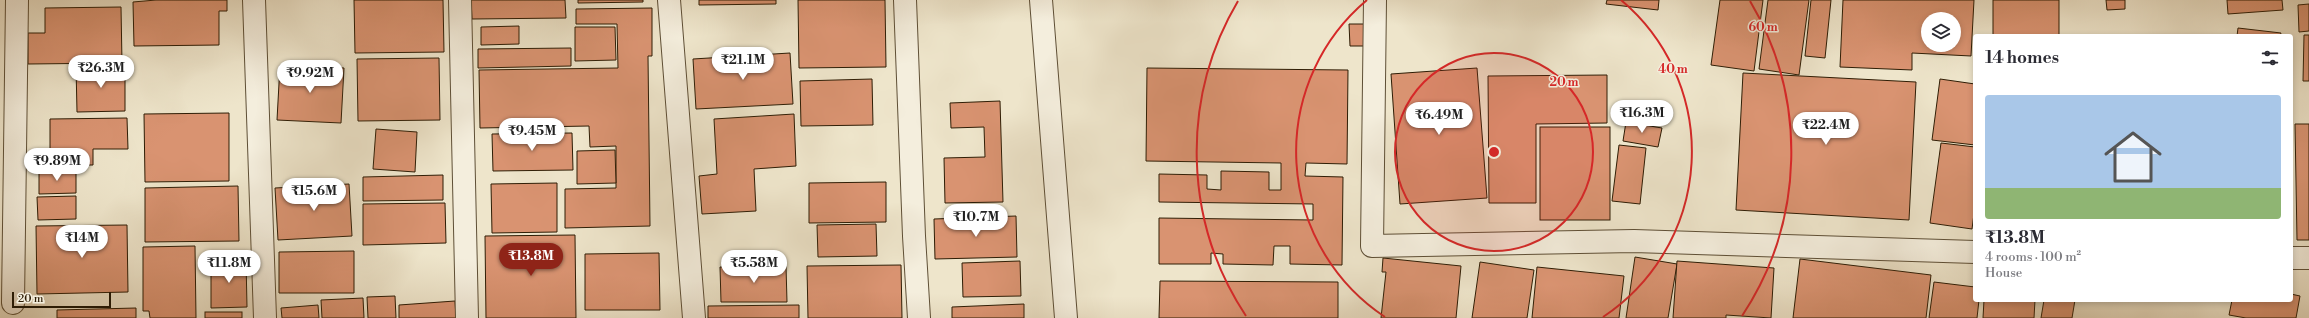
<!DOCTYPE html>
<html lang="en">
<head>
<meta charset="utf-8">
<style>
	body { margin:0; font-family:"Libre Bodoni",serif; background:#f7f7f7; color:#2b2b33; height:100vh; display:flex; flex-direction:column; font-size:15px; white-space:nowrap }
	* { box-sizing:border-box; margin:0 }
	p { font-size:13px; color:#7c7c81 }
	.icon { flex:none; width:22px; height:22px; fill:none; stroke:currentColor; stroke-width:2; stroke-linecap:round; stroke-linejoin:round }
	.map { position:relative; flex:1; overflow:hidden }
	.sheet { position:absolute; left:1973px; top:34px; width:320px; height:268px; display:flex; flex-direction:column; background:#fff; border-radius:4px; box-shadow:0 2px 6px #0003 }
	.sheet>* { flex:none }
	.fabs { position:absolute; left:1921px; top:12px; display:grid; gap:8px }
	.fabs a { display:grid; place-items:center; width:40px; height:40px; border-radius:50%; background:#fff; box-shadow:0 2px 6px #0003; font-size:20px }
	.scale { position:absolute; left:12px; bottom:10px; width:99px; box-sizing:border-box; padding-left:4px; border:2px solid #2e1d05; border-top:0; font-size:11px; line-height:14px; white-space:nowrap; color:#2e1d05; -webkit-text-stroke:3px #f4eedd; paint-order:stroke }
	.price { position:absolute; translate:-50% -34px; padding:0 9px; border-radius:14px; background:#fff; color:#222; font-size:13px; line-height:26px; filter:drop-shadow(0 1px 2px #0008) }
	.price::after { content:''; position:absolute; left:50%; top:24px; width:12px; height:9px; margin-left:-6px; background:inherit; clip-path:polygon(0 0,100% 0,50% 100%) }
	.price.active { background:#8f2418; color:#fff }
	ul { padding:0; list-style:none }
	li { display:grid; align-content:center; gap:8px; height:212px; padding:0 12px }
	li+li { border-top:1px solid #e1e1e2 }
	li span { display:grid; place-items:center; height:124px; border-radius:4px; color:#555 }
	li>.icon { margin-inline-start:auto }
	span .icon { width:72px; height:72px; fill:#fffc; stroke-width:1 }
	li b { font-size:17px }
	h2 { display:flex; justify-content:space-between; align-items:center; height:48px; padding:0 12px; font-size:17px }
	.map>svg:first-child { display:block }
	.building { fill:#d99371; stroke:#2e1d05; fill-rule:evenodd }
	.lines { fill:none; stroke-linecap:round; stroke-linejoin:round }
	.minor-casing { stroke:#5e4f36; stroke-width:24 }
	.minor { stroke:#f4eedd; stroke-width:22 }
	.ring { fill:none; stroke:#d62828; stroke-width:2 }
	.centre { fill:#d62828; stroke:#f4eedd; stroke-width:2 }
	.ring-label { font-size:12px; text-anchor:middle; font-weight:bold; fill:#d62828; stroke:#f4eedd; stroke-width:3; stroke-linejoin:round; paint-order:stroke }
</style>
</head>
<body>
<div class="map">
<svg width="2309" height="318" viewBox="0 0 2309 318">
	<rect width="100%" height="100%" fill="#eee5cb"/>
	<filter id="stains"><feTurbulence type="fractalNoise" baseFrequency=".005" numOctaves="4"/><feColorMatrix values="0 0 0 0 .2 0 0 0 0 .09 0 0 0 0 .02 0 0 0 .5 -.17"/></filter>
	<radialGradient id="worn" r=".72"><stop offset=".6" stop-color="#630" stop-opacity="0"/><stop offset="1" stop-color="#630" stop-opacity=".3"/></radialGradient>
	<g class="building">
		<polygon points="156,0 227,0 227,11 219,11 219,45 134,46 133,2"/>
		<polygon points="354,0 443,0 444,52 355,53"/>
		<polygon points="471,0 565,0 566,18 472,19"/>
		<polygon points="578,0 643,0 643,2 578,3"/>
		<polygon points="699,0 776,0 776,4 699,5"/>
		<polygon points="798,0 885,0 886,67 799,68"/>
		<polygon points="1607,0 1659,0 1658,10 1606,4"/>
		<polygon points="1720,0 1763,0 1754,71 1711,65"/>
		<polygon points="1768,0 1809,0 1799,75 1759,69"/>
		<polygon points="1811,0 1831,0 1825,58 1805,56"/>
		<path d="M1843,0H1974L1971,56L1912,53V70L1840,67ZM1928,19H1954V45H1928Z"/>
		<rect x="1993" y="0" width="66" height="36"/>
		<polygon points="2106,0 2125,0 2125,9 2107,10"/>
		<polygon points="2227,0 2282,0 2283,10 2228,14"/>
		<polygon points="2309,4 2309,31 2299,32 2298,5"/>
		<polygon points="121,7 122,63 28,64 28,33 45,33 45,8"/>
		<polygon points="652,8 652,56 648,56 650,226 565,228 565,189 616,188 616,146 590,147 589,126 480,128 479,70 618,68 617,24 576,24 576,9"/>
		<polygon points="1349,24 1372,24 1372,46 1350,46"/>
		<polygon points="519,26 519,44 481,45 481,27"/>
		<polygon points="575,27 615,27 616,60 575,61"/>
		<polygon points="2238,28 2281,33 2280,36 2237,36"/>
		<polygon points="2304,35 2309,35 2309,81 2303,81"/>
		<polygon points="571,48 571,66 478,68 478,49"/>
		<polygon points="790,53 793,104 696,109 693,59"/>
		<polygon points="439,58 440,120 358,121 357,59"/>
		<polygon points="280,65 344,68 341,123 277,120"/>
		<polygon points="76,66 125,66 125,111 77,112"/>
		<polygon points="1147,68 1348,70 1347,164 1306,163 1305,176 1343,177 1342,265 1290,264 1290,246 1274,246 1273,265 1223,264 1223,254 1211,253 1211,264 1159,264 1159,218 1313,220 1313,204 1159,202 1159,174 1207,175 1207,189 1221,190 1221,171 1269,172 1269,190 1281,190 1281,163 1146,161"/>
		<polygon points="1477,68 1487,198 1400,204 1391,74"/>
		<polygon points="1743,73 1916,82 1909,220 1736,210"/>
		<polygon points="1607,75 1607,123 1536,124 1536,203 1489,203 1488,76"/>
		<polygon points="872,79 873,125 801,126 800,81"/>
		<polygon points="1940,79 1975,84 1975,145 1932,140"/>
		<polygon points="1000,101 1003,202 945,203 944,158 985,157 984,127 951,128 950,103"/>
		<polygon points="229,113 229,181 145,182 144,114"/>
		<polygon points="794,114 796,166 754,169 756,211 702,214 699,176 717,174 714,119"/>
		<polygon points="127,118 128,149 93,149 93,165 50,165 50,119"/>
		<polygon points="1626,122 1662,128 1658,147 1623,141"/>
		<polygon points="2295,124 2309,124 2309,240 2297,240"/>
		<rect x="1540" y="127" width="70" height="93"/>
		<polygon points="376,129 417,132 415,172 373,169"/>
		<polygon points="572,133 573,170 493,171 492,134"/>
		<polygon points="1941,143 1975,147 1975,206 1972,229 1930,223"/>
		<polygon points="1619,145 1646,148 1640,204 1612,201"/>
		<polygon points="615,150 616,183 577,184 577,151"/>
		<polygon points="39,170 76,170 76,193 39,194"/>
		<polygon points="443,175 443,200 363,201 363,177"/>
		<polygon points="886,182 886,222 809,223 809,183"/>
		<polygon points="557,183 557,232 492,233 491,184"/>
		<polygon points="349,184 352,236 278,240 275,188"/>
		<polygon points="238,186 239,241 145,242 145,188"/>
		<polygon points="76,196 76,219 38,220 37,197"/>
		<polygon points="445,203 446,243 363,245 363,204"/>
		<polygon points="1016,216 1017,257 935,259 934,219"/>
		<polygon points="876,224 877,256 818,257 817,225"/>
		<polygon points="127,225 128,292 37,294 36,226"/>
		<polygon points="575,235 576,318 486,318 485,236"/>
		<polygon points="195,246 196,318 150,318 149,311 143,311 143,247"/>
		<polygon points="354,251 354,293 279,293 279,252"/>
		<polygon points="659,253 660,310 585,310 585,254"/>
		<polygon points="1635,257 1677,264 1668,318 1626,318"/>
		<polygon points="1383,258 1461,266 1456,318 1381,318 1386,272 1382,272"/>
		<polygon points="1800,259 1931,275 1926,318 1793,318"/>
		<polygon points="211,260 246,260 247,307 211,308"/>
		<polygon points="1020,261 1021,296 963,297 962,263"/>
		<polygon points="1677,261 1774,268 1771,318 1726,315 1726,318 1673,318"/>
		<polygon points="1480,262 1534,270 1527,318 1472,318"/>
		<polygon points="901,265 902,318 808,318 807,266"/>
		<polygon points="786,266 787,302 721,302 720,267"/>
		<polygon points="1537,267 1624,276 1619,318 1532,318"/>
		<polygon points="1160,281 1338,282 1338,318 1159,318"/>
		<polygon points="1934,282 1975,287 1975,300 1979,300 1977,318 1929,318"/>
		<polygon points="2291,294 2300,296 2296,318 2246,318 2229,315 2232,300 2291,300"/>
		<polygon points="395,296 396,318 368,318 367,297"/>
		<polygon points="363,298 364,318 322,318 321,300"/>
		<polygon points="1984,300 2035,300 2034,318 1983,318"/>
		<polygon points="2044,300 2075,300 2072,318 2041,318"/>
		<polygon points="455,301 456,318 399,318 399,305"/>
		<polygon points="1024,304 1024,318 952,318 952,307"/>
		<polygon points="318,305 319,318 282,318 281,308"/>
		<polygon points="799,305 799,318 708,318 708,306"/>
		<polygon points="136,308 136,318 57,318 57,310"/>
		<rect x="205" y="312" width="37" height="6"/>
	</g>
	<g class="lines">
		<defs>
			<g id="minor">
				<polyline points="254,0 265,318"/>
				<polyline points="460,0 467,318"/>
				<polyline points="669,0 694,318"/>
				<polyline points="905,0 914,236 919,318"/>
				<polyline points="1041,0 1066,318"/>
				<polyline points="1375,0 1372,246 1634,241 1975,252"/>
				<polyline points="2291,258 2309,258"/>
				<polyline points="13,303 17,0"/>
			</g>
		</defs>
		<use href="#minor" class="minor-casing"/>
		<use href="#minor" class="minor"/>
	</g>
	<circle cx="1494" cy="152" r="99" fill="#d62828" fill-opacity=".12"/>
	<g class="ring">
		<circle cx="1494" cy="152" r="99"/>
		<path d="M1385 317A198 198 0 0 1 1367 0M1621 0A198 198 0 0 1 1603 317"/>
		<path d="M1246 316A297 297 0 0 1 1238 1M1750 1A297 297 0 0 1 1742 316"/>
	</g>
	<circle cx="1494" cy="152" r="6" class="centre"/>
	<g class="ring-label">
		<text x="1763" y="31">60 m</text>
		<text x="1673" y="73">40 m</text>
		<text x="1564" y="86">20 m</text>
	</g>
	<rect width="100%" height="100%" filter="url(#stains)"/>
	<rect width="100%" height="100%" fill="url(#worn)"/>
</svg>
<div class="fabs">
<a><svg class="icon" aria-label="layers" viewBox="0 0 24 24"><path d="M12 4l9 5-9 5-9-5zM3 14l9 5 9-5"/></svg></a>
</div>
<div class="scale">20 m</div>
<b class="price" style="left:743px;top:81px">₹21.1M</b>
<b class="price" style="left:101px;top:89px">₹26.3M</b>
<b class="price" style="left:310px;top:94px">₹9.92M</b>
<b class="price" style="left:1642px;top:134px">₹16.3M</b>
<b class="price" style="left:1439px;top:136px">₹6.49M</b>
<b class="price" style="left:1826px;top:146px">₹22.4M</b>
<b class="price" style="left:532px;top:152px">₹9.45M</b>
<b class="price" style="left:57px;top:182px">₹9.89M</b>
<b class="price" style="left:314px;top:212px">₹15.6M</b>
<b class="price" style="left:976px;top:238px">₹10.7M</b>
<b class="price" style="left:82px;top:259px">₹14M</b>
<b class="price active" style="left:531px;top:277px">₹13.8M</b>
<b class="price" style="left:229px;top:284px">₹11.8M</b>
<b class="price" style="left:754px;top:284px">₹5.58M</b>
<section class="sheet">
<h2>14 homes<svg class="icon" aria-label="filters" viewBox="0 0 24 24"><path d="M4 7h16M4 17h16"/><circle cx="9" cy="7" r="2"/><circle cx="15" cy="17" r="2"/></svg></h2>
<ul>
<li><span style="background:linear-gradient(#a9c7e8 75%,#8fb573 0)"><svg class="icon" aria-label="home" viewBox="0 0 24 24"><path d="M3 11l9-7 9 7M6 9v11h12V9"/></svg></span><div><b>₹13.8M</b><p>4 rooms · 100 m²</p><p>House</p></div></li>
</ul>
</section>
</div>
</body>
</html>
